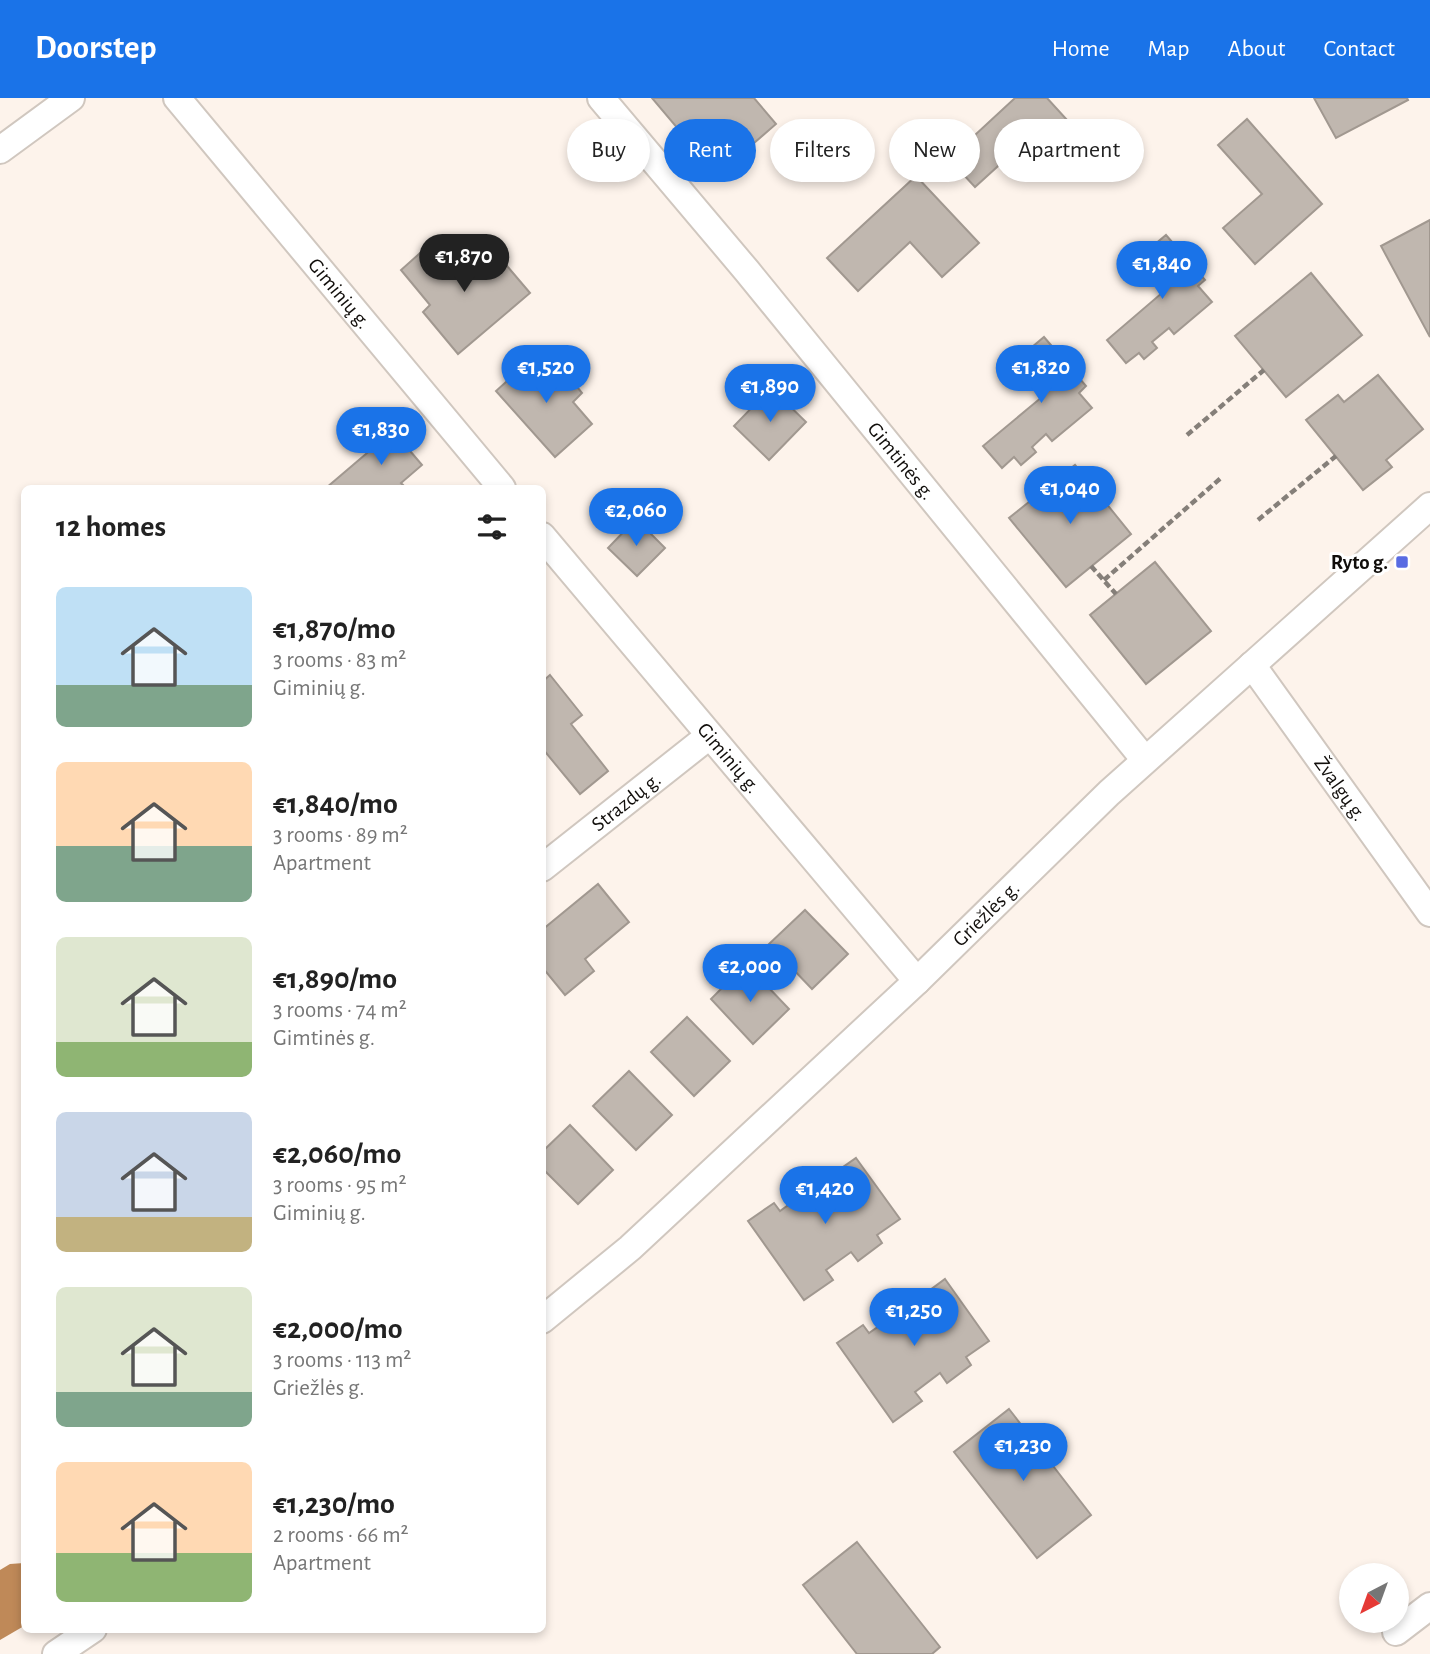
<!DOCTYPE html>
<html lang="en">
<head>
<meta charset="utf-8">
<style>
	body { margin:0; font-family:"Alegreya Sans",sans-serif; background:#f6f6f6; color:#222; height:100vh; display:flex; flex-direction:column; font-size:26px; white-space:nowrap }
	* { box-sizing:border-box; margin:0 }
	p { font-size:23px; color:#767676 }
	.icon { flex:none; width:38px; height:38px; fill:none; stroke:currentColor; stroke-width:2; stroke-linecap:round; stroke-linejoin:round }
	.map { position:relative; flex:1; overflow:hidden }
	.drawer { position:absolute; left:21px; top:387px; width:525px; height:1148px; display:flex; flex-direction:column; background:#fff; border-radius:10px; box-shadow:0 4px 10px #0003 }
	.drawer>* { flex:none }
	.banner { position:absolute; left:567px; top:21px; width:665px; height:63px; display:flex; gap:14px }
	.needle { width:46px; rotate:221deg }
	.controls { position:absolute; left:1339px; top:1465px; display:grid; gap:14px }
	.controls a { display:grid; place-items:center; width:70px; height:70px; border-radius:50%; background:#fff; box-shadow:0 4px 10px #0003; font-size:35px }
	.price { position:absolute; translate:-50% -60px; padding:0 16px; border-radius:24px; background:#1a73e8; color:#fff; font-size:23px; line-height:46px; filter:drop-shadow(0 2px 4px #0008) }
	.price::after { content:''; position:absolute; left:50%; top:42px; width:21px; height:16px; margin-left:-10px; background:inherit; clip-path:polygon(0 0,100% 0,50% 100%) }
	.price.selected { background:#222; color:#fff }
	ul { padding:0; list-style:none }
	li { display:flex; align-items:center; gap:21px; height:175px; padding:0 35px }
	li span { display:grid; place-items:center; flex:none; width:196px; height:140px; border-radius:10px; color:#555 }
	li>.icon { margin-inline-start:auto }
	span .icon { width:84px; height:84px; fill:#fffc; stroke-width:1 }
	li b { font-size:30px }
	h2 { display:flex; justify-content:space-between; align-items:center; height:84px; padding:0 35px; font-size:30px }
	.pill { padding:0 24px; border-radius:32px; background:#fff; box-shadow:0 4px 10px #0003; font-size:24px; line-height:63px }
	.pill.selected { background:#1a73e8; color:#fff }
	header { display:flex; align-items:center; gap:42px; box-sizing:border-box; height:98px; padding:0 35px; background:#1a73e8; color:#fff }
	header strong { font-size:33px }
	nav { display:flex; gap:38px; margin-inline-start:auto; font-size:24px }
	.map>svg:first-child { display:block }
	.water { fill:#bf8958 }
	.building { fill:#c0b7af; stroke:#a19890; stroke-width:2 }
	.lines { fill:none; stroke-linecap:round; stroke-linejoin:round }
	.minor-casing { stroke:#d0c7bf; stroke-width:30 }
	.path { stroke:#857f79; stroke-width:4.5; stroke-dasharray:7 3.5; stroke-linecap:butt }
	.minor { stroke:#fff; stroke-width:26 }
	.poi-dot { fill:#596be2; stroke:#fff; stroke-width:2.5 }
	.labels { text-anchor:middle; stroke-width:6; stroke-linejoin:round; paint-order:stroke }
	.street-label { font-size:21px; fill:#110e0b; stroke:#fff }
	.poi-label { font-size:21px; font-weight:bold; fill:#110e0b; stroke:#fff; text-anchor:end }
</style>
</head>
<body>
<header>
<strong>Doorstep</strong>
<nav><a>Home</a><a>Map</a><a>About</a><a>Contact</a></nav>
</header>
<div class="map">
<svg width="1430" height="1556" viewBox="0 0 1430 1556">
	<rect width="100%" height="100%" fill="#fdf3eb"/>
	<polygon class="water" points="24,1465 24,1528 0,1542 0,1472 10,1466"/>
	<g class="building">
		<polygon points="652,0 754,0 776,26 717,77"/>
		<polygon points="1015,0 1047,0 1088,45 1062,69 1032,37 975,89 949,61"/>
		<polygon points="1314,0 1407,0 1408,2 1336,40"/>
		<polygon points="1247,21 1322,106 1255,166 1223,130 1262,96 1218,47"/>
		<polygon points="916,78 979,145 942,179 910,144 858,193 827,160"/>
		<polygon points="1430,122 1430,239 1381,148"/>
		<polygon points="1166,137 1205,182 1198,188 1212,204 1174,236 1169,230 1152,244 1157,250 1144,261 1139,255 1126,265 1107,242 1162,195 1135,163"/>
		<polygon points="428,148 443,167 458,153 475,173 496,155 530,195 458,256 423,214 430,207 401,172"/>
		<polygon points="1311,175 1362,237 1286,299 1235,238"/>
		<polygon points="1044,239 1086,288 1079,295 1092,310 1052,343 1046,336 1032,349 1036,354 1021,367 1014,359 1002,370 983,348 1042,299 1013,265"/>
		<polygon points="535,258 556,282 565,274 582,295 573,304 592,326 555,359 496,293"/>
		<polygon points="1378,277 1423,331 1386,362 1392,369 1363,392 1306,322 1338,297 1344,304"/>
		<polygon points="771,290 806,324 769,362 734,328"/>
		<polygon points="393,333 422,367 401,385 406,390 326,390"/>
		<polygon points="1075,367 1131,436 1066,489 1009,420"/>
		<polygon points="636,421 665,450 637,478 608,450"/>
		<polygon points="1155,464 1211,533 1146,586 1090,517"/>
		<polygon points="550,577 582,617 571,626 608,673 580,696 542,650 542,584"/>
		<polygon points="598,786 629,824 585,861 594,873 565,897 542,869 542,832"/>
		<polygon points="805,812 848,856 812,891 769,846"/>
		<polygon points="746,866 789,911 753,946 711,901"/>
		<polygon points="687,919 730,963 694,998 651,954"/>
		<polygon points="629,973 672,1017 636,1052 593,1008"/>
		<polygon points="570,1027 613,1072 578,1106 542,1070 542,1054"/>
		<polygon points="856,1060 900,1121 877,1137 882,1145 858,1163 851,1154 826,1172 833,1182 804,1202 748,1123 774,1105 780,1113 806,1094 802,1087 825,1071 830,1078"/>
		<polygon points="945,1181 989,1243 966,1259 971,1267 947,1285 940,1275 915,1294 922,1303 893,1324 837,1245 863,1227 869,1235 896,1216 891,1209 914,1193 919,1200"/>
		<polygon points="1009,1311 1091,1417 1037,1460 954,1354"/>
		<polygon points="857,1444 940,1549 932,1556 857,1556 803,1487"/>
	</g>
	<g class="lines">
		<defs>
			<g id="minor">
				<path id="s1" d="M177,0L502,390"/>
				<path id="s2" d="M601,0L747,173L1145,662"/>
				<polyline points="0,52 71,0"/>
				<path id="s3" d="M542,438L917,883"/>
				<path id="s4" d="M1252,567L1430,815"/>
				<path id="s5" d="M542,770L709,638"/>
				<path id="s6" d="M542,1222L630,1150L917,883L1109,695L1430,408"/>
				<polyline points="1396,1534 1430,1508"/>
				<polyline points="56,1556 93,1531"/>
			</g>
		</defs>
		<use href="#minor" class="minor-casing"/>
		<g class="path">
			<polyline points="1187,337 1264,272"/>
			<polyline points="1258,422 1336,358"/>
			<polyline points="1091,468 1116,496"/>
			<polyline points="1104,482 1222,379"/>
		</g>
		<use href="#minor" class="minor"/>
	</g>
	<rect class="poi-dot" x="1395" y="457" width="14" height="14" rx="3.5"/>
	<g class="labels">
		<g class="street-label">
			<text dy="7" stroke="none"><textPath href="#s1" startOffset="254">Giminių g.</textPath></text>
			<text dy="7" stroke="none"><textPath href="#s2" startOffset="471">Gimtinės g.</textPath></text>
			<text dy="7" stroke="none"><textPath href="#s3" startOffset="290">Giminių g.</textPath></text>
			<text dy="7" stroke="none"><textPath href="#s4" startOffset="152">Žvalgų g.</textPath></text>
			<text dy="7" stroke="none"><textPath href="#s5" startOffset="107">Strazdų g.</textPath></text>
			<text dy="7" stroke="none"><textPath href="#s6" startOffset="602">Griežlės g.</textPath></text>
		</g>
		<g class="poi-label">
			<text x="1388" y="471">Ryto g.</text>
		</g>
	</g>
</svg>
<div class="controls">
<a><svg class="needle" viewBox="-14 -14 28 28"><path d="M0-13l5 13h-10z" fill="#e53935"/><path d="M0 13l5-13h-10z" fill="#767676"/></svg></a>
</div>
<b class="price selected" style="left:464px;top:196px">€1,870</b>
<b class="price" style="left:1162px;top:203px">€1,840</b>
<b class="price" style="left:546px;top:307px">€1,520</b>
<b class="price" style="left:1041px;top:307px">€1,820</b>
<b class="price" style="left:770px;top:326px">€1,890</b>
<b class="price" style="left:381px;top:369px">€1,830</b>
<b class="price" style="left:1070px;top:428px">€1,040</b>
<b class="price" style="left:636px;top:450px">€2,060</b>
<b class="price" style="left:750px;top:906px">€2,000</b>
<b class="price" style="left:825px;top:1128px">€1,420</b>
<b class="price" style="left:914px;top:1250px">€1,250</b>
<b class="price" style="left:1023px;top:1385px">€1,230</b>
<div class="banner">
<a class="pill">Buy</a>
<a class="pill selected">Rent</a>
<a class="pill">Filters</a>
<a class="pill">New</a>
<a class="pill">Apartment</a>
</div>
<section class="drawer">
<h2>12 homes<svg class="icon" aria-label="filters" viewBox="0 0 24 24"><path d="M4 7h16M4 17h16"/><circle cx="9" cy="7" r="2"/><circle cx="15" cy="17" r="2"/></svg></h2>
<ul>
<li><span style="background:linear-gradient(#bfe0f5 70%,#7fa58c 0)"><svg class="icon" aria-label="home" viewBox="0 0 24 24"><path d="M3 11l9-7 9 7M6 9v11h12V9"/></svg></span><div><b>€1,870/mo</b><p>3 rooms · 83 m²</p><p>Giminių g.</p></div></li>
<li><span style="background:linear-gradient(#ffd9b3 60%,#7fa58c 0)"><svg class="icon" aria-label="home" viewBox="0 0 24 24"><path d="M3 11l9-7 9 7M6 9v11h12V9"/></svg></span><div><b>€1,840/mo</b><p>3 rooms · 89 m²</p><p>Apartment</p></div></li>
<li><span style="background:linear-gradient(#dfe7d0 75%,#8fb573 0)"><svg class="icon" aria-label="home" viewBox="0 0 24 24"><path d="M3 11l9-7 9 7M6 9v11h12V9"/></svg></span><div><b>€1,890/mo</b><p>3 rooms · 74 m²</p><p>Gimtinės g.</p></div></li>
<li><span style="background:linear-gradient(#c9d6e8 75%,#c2b280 0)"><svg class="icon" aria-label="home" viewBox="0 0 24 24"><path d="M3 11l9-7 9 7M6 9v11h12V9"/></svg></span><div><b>€2,060/mo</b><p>3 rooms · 95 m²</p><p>Giminių g.</p></div></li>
<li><span style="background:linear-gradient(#dfe7d0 75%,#7fa58c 0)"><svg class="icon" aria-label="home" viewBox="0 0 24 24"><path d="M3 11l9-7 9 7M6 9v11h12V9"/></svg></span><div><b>€2,000/mo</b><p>3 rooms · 113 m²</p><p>Griežlės g.</p></div></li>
<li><span style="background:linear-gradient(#ffd9b3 65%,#8fb573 0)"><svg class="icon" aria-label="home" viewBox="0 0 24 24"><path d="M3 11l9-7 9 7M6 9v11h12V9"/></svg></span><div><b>€1,230/mo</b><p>2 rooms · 66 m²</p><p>Apartment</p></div></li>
</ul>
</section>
</div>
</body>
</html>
